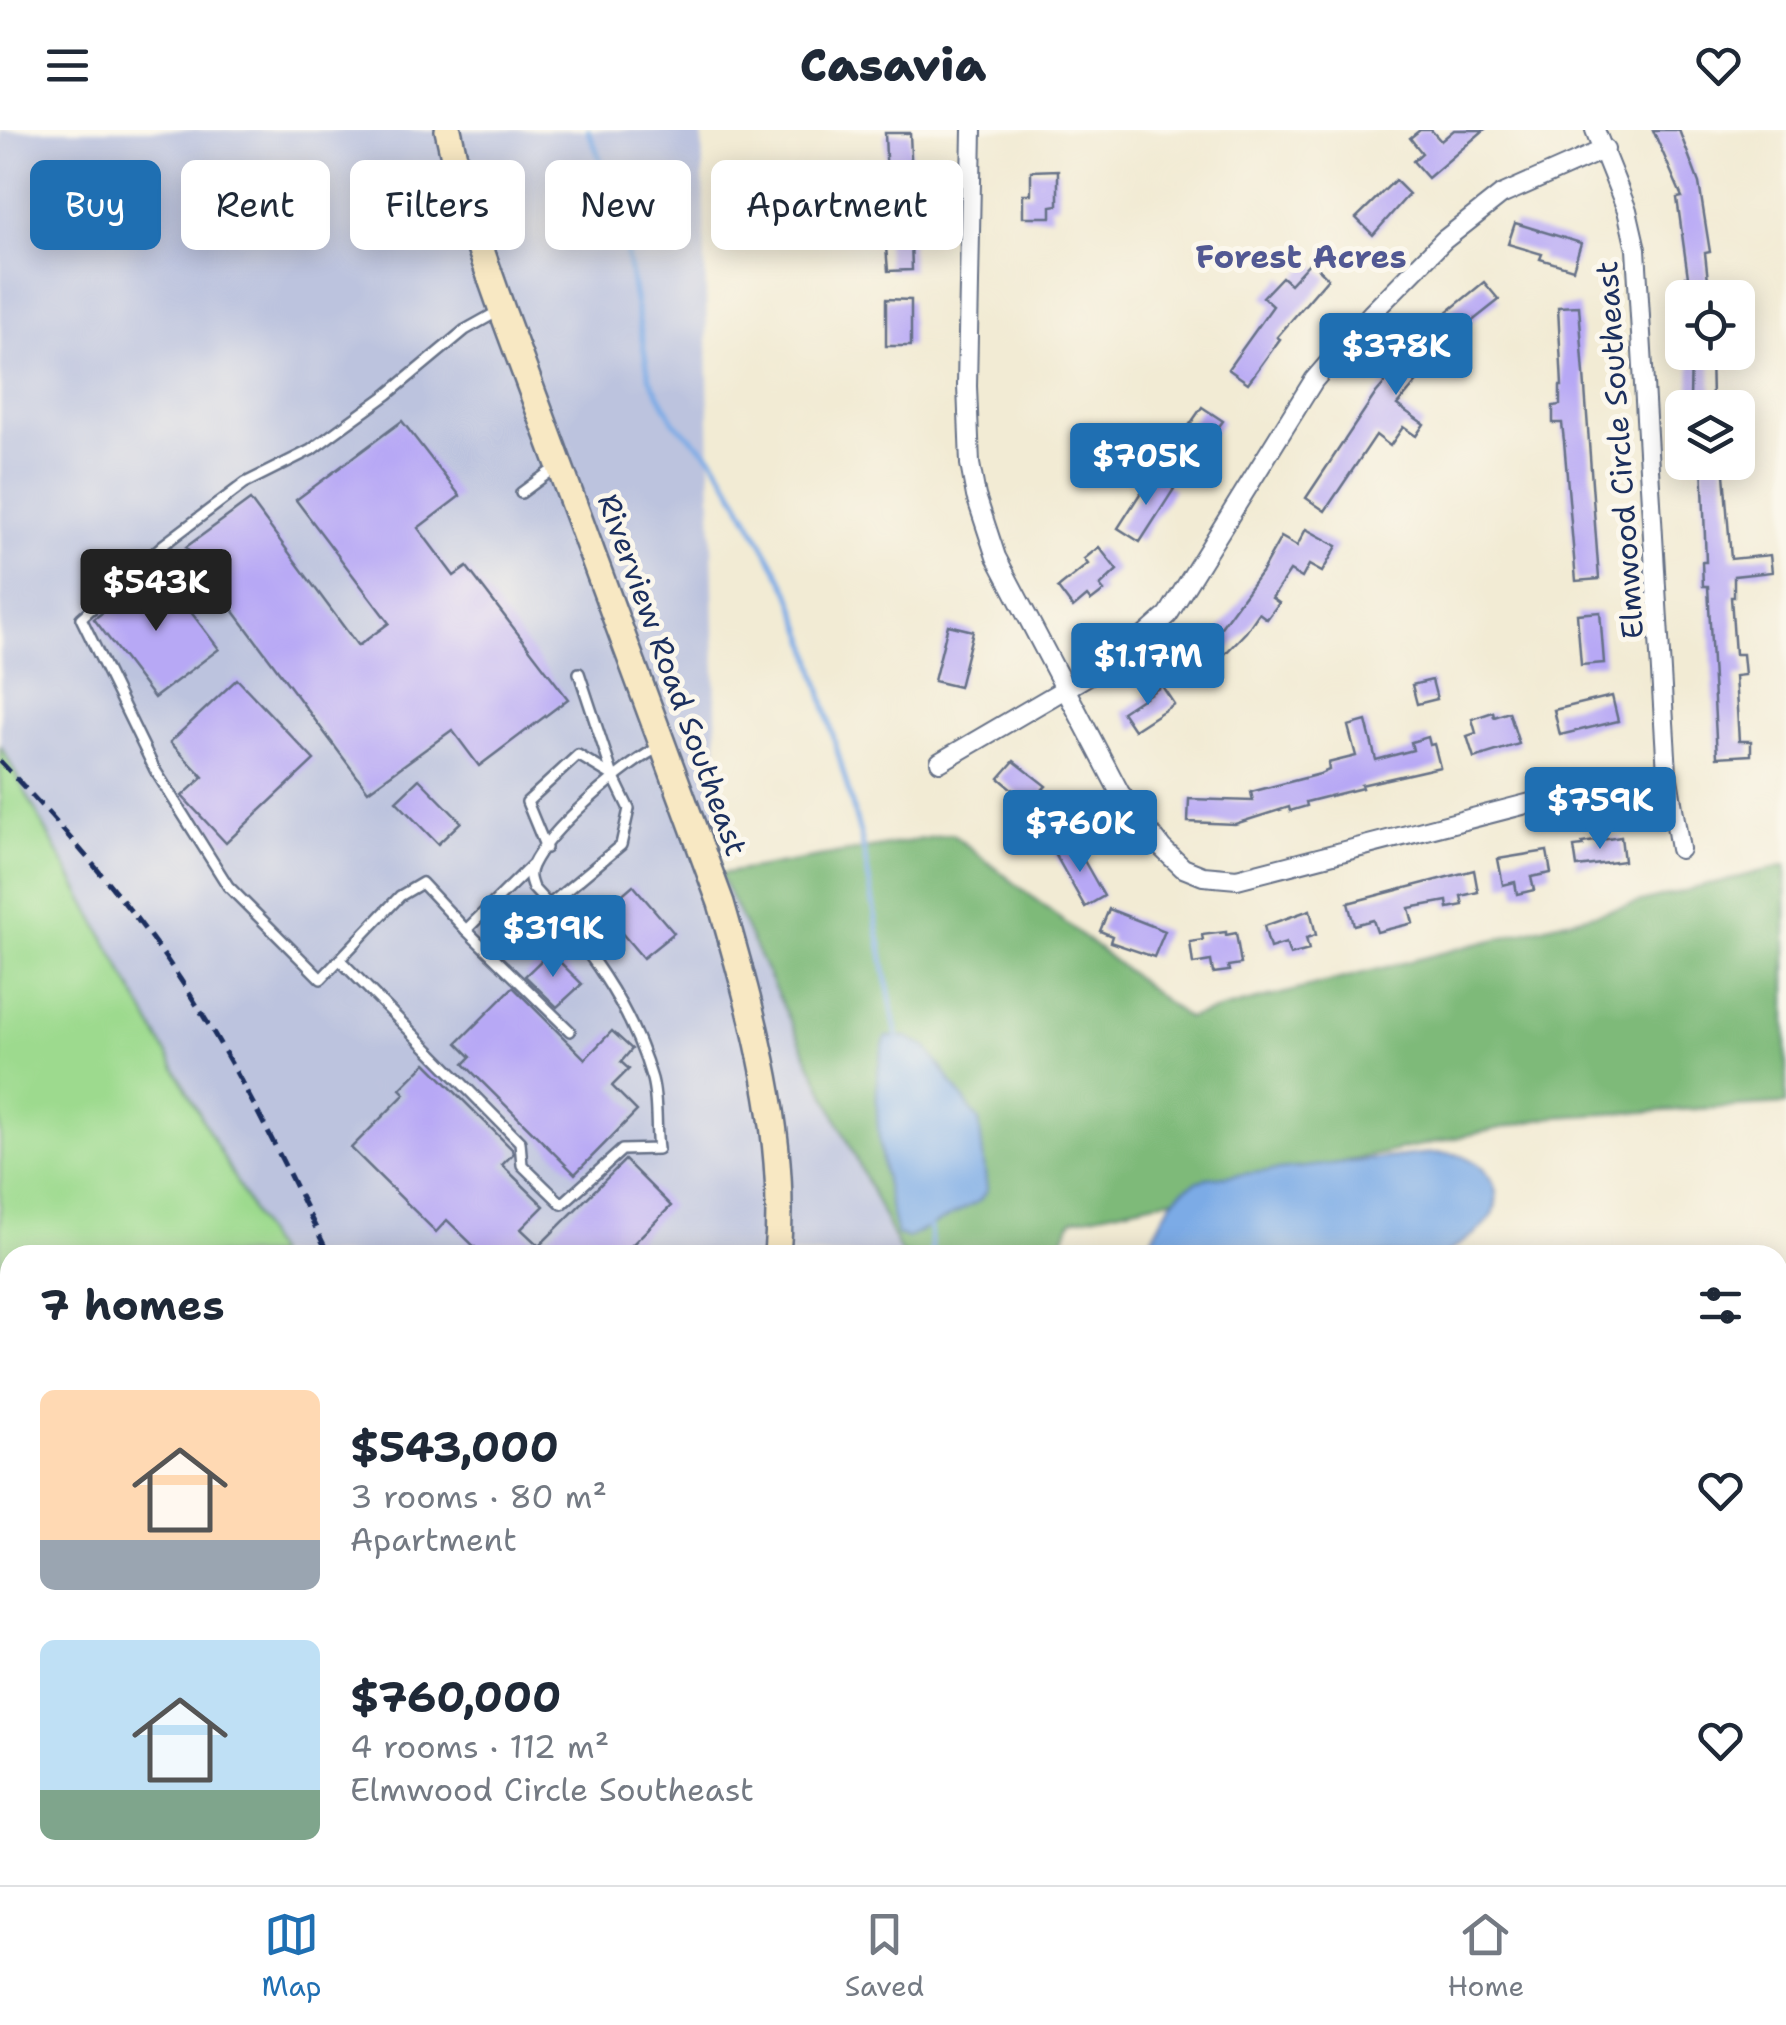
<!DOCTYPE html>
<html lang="en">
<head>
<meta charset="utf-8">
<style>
	body { margin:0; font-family:"Shantell Sans",sans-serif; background:#f2f2f3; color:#1f2937; height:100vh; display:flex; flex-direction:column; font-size:38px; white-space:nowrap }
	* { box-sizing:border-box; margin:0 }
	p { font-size:32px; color:#747a83 }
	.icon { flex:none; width:55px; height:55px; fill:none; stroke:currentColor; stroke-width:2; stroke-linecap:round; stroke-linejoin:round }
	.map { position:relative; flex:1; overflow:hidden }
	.panel { position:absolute; left:0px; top:1115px; width:1788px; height:640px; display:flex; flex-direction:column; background:#fff; border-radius:30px 30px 0 0; box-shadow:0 5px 25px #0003 }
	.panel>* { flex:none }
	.banner { position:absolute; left:30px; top:30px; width:1000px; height:90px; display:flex; gap:20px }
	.fabs { position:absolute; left:1665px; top:150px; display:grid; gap:20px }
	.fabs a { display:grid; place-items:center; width:90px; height:90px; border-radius:15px; background:#fff; box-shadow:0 5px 25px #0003; font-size:50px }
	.price { position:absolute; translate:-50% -85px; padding:0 22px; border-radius:10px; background:#1f6fb2; color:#fff; font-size:32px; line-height:65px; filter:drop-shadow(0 2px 5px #0008) }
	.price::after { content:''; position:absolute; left:50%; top:60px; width:30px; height:22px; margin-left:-15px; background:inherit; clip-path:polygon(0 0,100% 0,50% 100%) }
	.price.current { background:#222; color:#fff }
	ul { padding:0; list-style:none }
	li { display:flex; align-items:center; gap:30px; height:250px; padding:0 40px }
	li span { display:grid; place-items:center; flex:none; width:280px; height:200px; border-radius:15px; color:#555 }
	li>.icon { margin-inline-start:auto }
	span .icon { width:120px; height:120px; fill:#fffc; stroke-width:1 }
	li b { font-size:42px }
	h2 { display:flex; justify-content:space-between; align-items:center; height:120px; padding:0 40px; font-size:42px }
	.pill { padding:0 35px; border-radius:15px; background:#fff; box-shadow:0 5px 25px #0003; font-size:35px; line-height:90px }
	.pill.current { background:#1f6fb2; color:#fff }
	header { display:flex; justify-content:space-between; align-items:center; height:130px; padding:0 40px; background:#fff; font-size:45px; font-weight:800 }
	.tab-bar { display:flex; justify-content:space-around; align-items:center; height:140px; border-top:2px solid #e0e1e3; background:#fff; font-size:28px; color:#747a83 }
	.tab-bar a { display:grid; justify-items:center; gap:5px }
	.tab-bar .current { color:#1f6fb2 }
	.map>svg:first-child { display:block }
	.industrial { fill:#bcc3de }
	.green { fill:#9dda8e; stroke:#5c8476; stroke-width:2.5 }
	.forest { fill:#7eba79; stroke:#4c746c; stroke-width:2.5 }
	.water { fill:#7babe6; stroke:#4b6da2; stroke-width:2.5 }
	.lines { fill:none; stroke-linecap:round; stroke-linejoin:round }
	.stream { stroke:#7babe6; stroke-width:5 }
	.building { fill:#b7a8f5 }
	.lane-casing { stroke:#667187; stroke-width:14 }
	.street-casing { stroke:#667187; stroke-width:22 }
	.secondary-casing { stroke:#667187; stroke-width:30 }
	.lane { stroke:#fff; stroke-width:9 }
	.street { stroke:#fff; stroke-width:18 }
	.secondary { stroke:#f8e8c3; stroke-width:25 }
	.rail { stroke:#1b2f5e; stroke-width:5; stroke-dasharray:15 8; stroke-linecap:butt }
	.labels { text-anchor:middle; stroke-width:10; stroke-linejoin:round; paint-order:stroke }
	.street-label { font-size:30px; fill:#1b2f5e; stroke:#fbf7ec }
	.neighbourhood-label { font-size:32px; font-weight:bold; fill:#525993; stroke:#fbf7ec }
</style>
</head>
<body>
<header><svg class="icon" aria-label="menu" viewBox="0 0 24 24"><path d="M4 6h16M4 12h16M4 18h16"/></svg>Casavia<svg class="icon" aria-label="heart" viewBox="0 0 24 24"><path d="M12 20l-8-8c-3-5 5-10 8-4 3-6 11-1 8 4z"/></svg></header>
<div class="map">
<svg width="1786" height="1755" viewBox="0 0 1786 1755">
	<rect width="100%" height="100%" fill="#fbf7ec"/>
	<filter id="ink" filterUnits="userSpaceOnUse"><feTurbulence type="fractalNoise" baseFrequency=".01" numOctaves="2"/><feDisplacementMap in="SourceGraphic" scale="20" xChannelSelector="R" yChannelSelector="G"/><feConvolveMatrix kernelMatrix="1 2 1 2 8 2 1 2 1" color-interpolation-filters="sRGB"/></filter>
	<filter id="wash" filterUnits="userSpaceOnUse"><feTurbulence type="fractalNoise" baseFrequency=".0048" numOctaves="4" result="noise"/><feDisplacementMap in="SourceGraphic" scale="40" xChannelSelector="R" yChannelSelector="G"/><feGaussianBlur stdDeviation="2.25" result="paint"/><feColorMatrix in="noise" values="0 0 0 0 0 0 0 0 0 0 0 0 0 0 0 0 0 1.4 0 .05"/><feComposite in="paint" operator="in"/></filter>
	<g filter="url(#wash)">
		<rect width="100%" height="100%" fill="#f2ebd4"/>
		<g class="industrial">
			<polygon points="0,0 702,0 720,744 902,1125 276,1125 0,615"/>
			<polygon points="0,1609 10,1618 10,1745 1151,1745 1155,1755 0,1755"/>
		</g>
		<polygon class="green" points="0,615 276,1125 10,1125 10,1618 0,1609"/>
		<g class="forest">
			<polygon points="952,704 1187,888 1786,735 1786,974 1553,987 1072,1090 1055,1125 902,1125 720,744"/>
			<polygon points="1786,1271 1786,1561 1778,1567 1778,1274"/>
			<polygon points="1151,1745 1417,1745 1385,1755 1155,1755"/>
		</g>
		<g class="water">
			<path d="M886,907H907L927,918L979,991L987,1060L979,1071L908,1108L897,1105C883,1050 866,960 886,907Z"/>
			<path d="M1422,1024C1432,1024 1444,1022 1454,1024C1481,1028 1505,1056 1493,1083C1484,1101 1459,1114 1444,1125H1142C1166,1093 1163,1061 1208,1048Z"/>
			<polygon points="1786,1578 1786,1742 1763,1755 1457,1755 1484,1745 1778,1745 1778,1583"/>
		</g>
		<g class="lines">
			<g class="stream">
				<polyline points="588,0 617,69 649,247 674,292 712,327 726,349 789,461 807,510 862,711 897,907"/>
				<polyline points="930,1098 932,1125"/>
				<polyline points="1183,1745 1186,1755"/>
			</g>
		</g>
		<g id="blocks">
			<g class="building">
				<polygon points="1420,0 1431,0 1441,11 1454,0 1484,0 1428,48 1413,31 1422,23 1410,8"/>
				<polygon points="1653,0 1679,0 1699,53 1710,122 1705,123 1710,168 1687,168 1685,147 1688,147 1677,68 1682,67"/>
				<polygon points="885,3 910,3 912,50 887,51"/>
				<polygon points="1058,40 1058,75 1051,76 1051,87 1023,87 1023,64 1031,64 1031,41"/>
				<polygon points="1395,50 1409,64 1373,105 1356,88"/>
				<polygon points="910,79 912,140 888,141 883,80"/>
				<polygon points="1515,93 1581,113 1573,139 1540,129 1542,124 1508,114"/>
				<polygon points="1311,131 1328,148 1277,207 1280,209 1248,253 1228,239 1273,176 1263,167 1282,147 1290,154"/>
				<polygon points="1484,152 1499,170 1433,222 1438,227 1397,275 1424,294 1416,306 1403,297 1390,316 1376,305 1325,381 1306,368 1376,263 1422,210 1445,191 1441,187"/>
				<polygon points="886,169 911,170 911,216 886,216"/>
				<polygon points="1579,176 1599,449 1576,451 1564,311 1562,293 1553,293 1553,276 1560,275 1560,256 1562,256 1558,177"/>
				<polygon points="1691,222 1711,222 1712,270 1690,270"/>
				<polygon points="1202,277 1223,291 1191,334 1172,320"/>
				<polygon points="402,291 460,366 418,398 454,446 467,437 568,569 479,636 452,600 368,661 186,417 250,370 358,516 389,493 296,370"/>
				<polygon points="1702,332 1723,332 1731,429 1770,425 1772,442 1734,446 1734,467 1731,467 1735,524 1743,524 1745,545 1735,546 1739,611 1751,611 1751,625 1717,627 1708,456 1703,456 1702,432 1706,432"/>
				<polygon points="1152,345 1174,359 1140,412 1118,398"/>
				<polygon points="1306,399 1337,416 1322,442 1309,435 1302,448 1290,441 1272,468 1279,473 1267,489 1259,483 1246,502 1194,556 1178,540 1214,502 1216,504 1262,441 1281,407 1297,416"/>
				<polygon points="1099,417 1117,440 1100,456 1104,461 1091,471 1087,466 1073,478 1058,458 1088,434 1084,429"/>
				<polygon points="159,440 219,519 154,568 94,489"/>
				<polygon points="1600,482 1604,533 1581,535 1577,484"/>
				<polygon points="948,495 973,501 959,557 934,551"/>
				<polygon points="237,549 314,630 226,713 182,666 203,647 170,612"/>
				<polygon points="1432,550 1437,569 1417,574 1412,555"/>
				<polygon points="1162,556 1174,574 1134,600 1122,582"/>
				<polygon points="1612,566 1618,591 1560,605 1554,580"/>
				<polygon points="1493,582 1494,587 1509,582 1519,614 1474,628 1467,606 1476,603 1472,589"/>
				<polygon points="1366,591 1376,630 1413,620 1411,612 1428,607 1430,615 1434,614 1440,637 1361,655 1362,658 1306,672 1307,676 1290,681 1289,677 1235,694 1188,692 1189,669 1253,671 1251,662 1320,644 1329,640 1328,633 1356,626 1348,596"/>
				<polygon points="1014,631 1046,656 1043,659 1052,667 1040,683 999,648"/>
				<polygon points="419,649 461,692 438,714 396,671"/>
				<polygon points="1621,707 1624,731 1577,737 1574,717 1583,716 1582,713"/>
				<polygon points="1074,713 1104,766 1085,777 1055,724"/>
				<polygon points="1547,721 1551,743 1531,747 1534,760 1517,764 1515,752 1503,755 1498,729"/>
				<polygon points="1474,740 1478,762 1461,766 1463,775 1448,778 1447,771 1409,778 1413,793 1377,802 1373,790 1354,795 1348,773"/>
				<polygon points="633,755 674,803 643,828 603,781"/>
				<polygon points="1109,779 1165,801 1154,827 1110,812 1112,806 1100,801"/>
				<polygon points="1310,780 1316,805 1306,808 1309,820 1290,825 1286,813 1270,818 1264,796"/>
				<polygon points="1226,802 1226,805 1236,803 1241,834 1228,836 1229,841 1213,843 1211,831 1193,834 1190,812 1203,810 1202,805"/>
				<polygon points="550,822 582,854 557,877 525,846"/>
				<polygon points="513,857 585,929 612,901 632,919 621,932 629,939 612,956 637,981 575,1044 464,934 471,927 457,913"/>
				<polygon points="426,933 512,1019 513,1024 502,1035 544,1076 521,1099 539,1116 625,1030 671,1076 622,1125 483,1125 447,1090 436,1102 351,1018 405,964 400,959"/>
			</g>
		</g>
	</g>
	<g filter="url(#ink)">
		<use href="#blocks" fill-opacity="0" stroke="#667187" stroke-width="2.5"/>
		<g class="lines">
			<defs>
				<g id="lane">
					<polyline points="521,363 555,338"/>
					<polyline points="546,718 527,672 578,625 613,646"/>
					<polyline points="531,736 466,800 570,901"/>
					<polyline points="549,775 621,715 629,679 613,646 579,543"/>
					<polyline points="466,800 422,753 400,766 321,849 228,756 155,640 81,488 163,415 245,353 311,320 388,264 465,200 499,181"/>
					<path d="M340,830L520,1012L522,1035L562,1074L622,1020L658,1019C655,997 658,972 652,949C631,875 585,813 533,758C530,750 528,745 532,736C548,701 626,632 662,616"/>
					<polyline points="0,1296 10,1310"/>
					<polyline points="0,1525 10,1532"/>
				</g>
				<g id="street">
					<polyline points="972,0 967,256 970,334 976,366 996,427 1120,663 1162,718 1183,738 1203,746 1237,749 1596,656 1667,643"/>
					<polyline points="1595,0 1627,80 1636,119 1667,643 1680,719"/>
					<polyline points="940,632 1123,525 1168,485 1314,250 1372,183 1444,110 1501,65 1605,19"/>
				</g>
				<g id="secondary">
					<path d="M448,0L464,72L502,180L721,773C753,885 788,1007 777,1125"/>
					<polyline points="367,1755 379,1745"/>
				</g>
			</defs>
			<use href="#lane" class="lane-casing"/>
			<use href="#street" class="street-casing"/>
			<use href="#secondary" class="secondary-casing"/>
			<use href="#lane" class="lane"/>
			<use href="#street" class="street"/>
			<use href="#secondary" class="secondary"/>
			<g class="rail">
				<path d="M0,631C64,699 128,771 180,849C238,937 283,1031 329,1125"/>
				<polyline points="639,1745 644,1755"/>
			</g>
		</g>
	</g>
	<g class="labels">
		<g class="street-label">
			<text transform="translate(1620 320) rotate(-94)" y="10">Elmwood Circle Southeast</text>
			<text transform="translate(672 545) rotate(70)" y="10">Riverview Road Southeast</text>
		</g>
		<g class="neighbourhood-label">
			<text x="1301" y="138">Forest Acres</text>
		</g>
	</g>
</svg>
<div class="fabs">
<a><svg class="icon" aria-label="locate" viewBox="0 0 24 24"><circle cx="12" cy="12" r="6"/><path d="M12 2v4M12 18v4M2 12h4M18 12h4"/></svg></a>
<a><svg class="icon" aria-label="layers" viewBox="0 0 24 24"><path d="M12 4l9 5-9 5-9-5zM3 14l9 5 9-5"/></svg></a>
</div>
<b class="price" style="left:1396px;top:268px">$378K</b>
<b class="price" style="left:1146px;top:378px">$705K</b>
<b class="price current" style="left:156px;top:504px">$543K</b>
<b class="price" style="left:1148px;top:578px">$1.17M</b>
<b class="price" style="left:1600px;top:722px">$759K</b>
<b class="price" style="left:1080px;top:745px">$760K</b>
<b class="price" style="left:553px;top:850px">$319K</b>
<div class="banner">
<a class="pill current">Buy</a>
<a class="pill">Rent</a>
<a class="pill">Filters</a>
<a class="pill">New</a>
<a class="pill">Apartment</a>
</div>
<section class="panel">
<h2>7 homes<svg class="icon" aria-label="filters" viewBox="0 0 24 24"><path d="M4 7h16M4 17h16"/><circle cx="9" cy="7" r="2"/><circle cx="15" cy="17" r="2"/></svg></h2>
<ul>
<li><span style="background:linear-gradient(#ffd9b3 75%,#9aa5b1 0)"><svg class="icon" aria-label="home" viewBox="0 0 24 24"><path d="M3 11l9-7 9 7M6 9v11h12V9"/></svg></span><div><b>$543,000</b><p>3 rooms · 80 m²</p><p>Apartment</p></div><svg class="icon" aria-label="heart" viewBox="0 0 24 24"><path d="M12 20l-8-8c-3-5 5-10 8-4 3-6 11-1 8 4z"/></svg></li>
<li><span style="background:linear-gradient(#bfe0f5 75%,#7fa58c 0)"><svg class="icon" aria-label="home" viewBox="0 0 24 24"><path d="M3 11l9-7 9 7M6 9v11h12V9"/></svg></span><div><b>$760,000</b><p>4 rooms · 112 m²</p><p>Elmwood Circle Southeast</p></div><svg class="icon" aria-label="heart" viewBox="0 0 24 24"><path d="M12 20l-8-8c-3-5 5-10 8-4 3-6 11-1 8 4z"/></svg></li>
</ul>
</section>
</div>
<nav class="tab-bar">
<a class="current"><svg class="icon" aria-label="map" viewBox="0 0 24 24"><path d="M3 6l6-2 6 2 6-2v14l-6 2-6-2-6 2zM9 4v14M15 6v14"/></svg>Map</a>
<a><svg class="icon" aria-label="saved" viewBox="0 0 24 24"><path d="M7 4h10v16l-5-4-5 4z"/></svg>Saved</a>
<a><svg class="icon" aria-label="home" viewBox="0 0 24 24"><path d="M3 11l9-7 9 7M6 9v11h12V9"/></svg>Home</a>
</nav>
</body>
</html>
